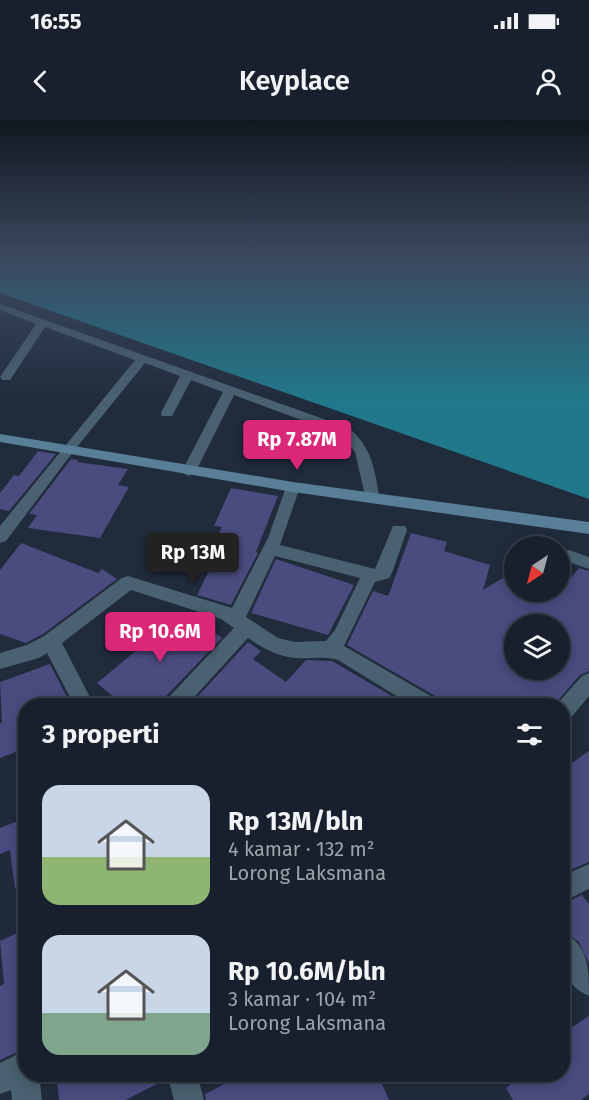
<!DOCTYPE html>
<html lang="id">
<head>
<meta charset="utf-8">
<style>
	body { margin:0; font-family:"Fira Sans",sans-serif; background:#212835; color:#f1f3f6; height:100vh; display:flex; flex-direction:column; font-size:22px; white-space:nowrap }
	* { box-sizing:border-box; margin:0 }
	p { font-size:20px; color:#9fa3aa }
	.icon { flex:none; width:33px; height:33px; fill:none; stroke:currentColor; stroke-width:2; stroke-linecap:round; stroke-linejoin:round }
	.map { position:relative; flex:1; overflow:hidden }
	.panel { position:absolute; left:18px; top:578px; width:552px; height:384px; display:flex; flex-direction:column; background:#18202d; border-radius:24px; box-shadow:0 3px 15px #0003,0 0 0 2px #363e49 }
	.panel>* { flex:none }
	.needle { width:39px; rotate:216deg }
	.buttons { position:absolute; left:504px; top:416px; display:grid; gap:12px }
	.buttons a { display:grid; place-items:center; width:66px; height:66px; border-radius:50%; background:#18202d; box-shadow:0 3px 15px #0003,0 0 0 2px #363e49; font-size:30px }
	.price { position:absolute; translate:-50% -51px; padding:0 14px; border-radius:6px; background:#db2777; color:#fff; font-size:20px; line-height:39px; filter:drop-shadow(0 2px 3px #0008) }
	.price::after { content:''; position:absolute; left:50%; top:36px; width:18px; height:14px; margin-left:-9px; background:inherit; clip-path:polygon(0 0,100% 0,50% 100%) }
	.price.active { background:#222; color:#fff }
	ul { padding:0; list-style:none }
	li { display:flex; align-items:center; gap:18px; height:150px; padding:0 24px }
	li span { display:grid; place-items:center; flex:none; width:168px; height:120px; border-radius:18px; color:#555 }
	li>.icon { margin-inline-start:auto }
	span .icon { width:72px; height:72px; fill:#fffc; stroke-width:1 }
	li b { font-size:26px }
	h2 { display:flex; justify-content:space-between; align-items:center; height:72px; padding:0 24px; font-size:26px }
	.status { display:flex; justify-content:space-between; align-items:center; height:42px; padding:0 30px; background:#18202d; direction:ltr }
	.status svg { height:16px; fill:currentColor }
	header { display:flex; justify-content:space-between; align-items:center; height:78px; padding:0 24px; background:#18202d; font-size:27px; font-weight:600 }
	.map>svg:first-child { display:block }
	.water { fill:#20798b }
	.building { fill:#4a4b7f; fill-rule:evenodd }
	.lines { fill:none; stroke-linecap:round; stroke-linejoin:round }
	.street { fill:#496170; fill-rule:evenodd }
	.secondary { fill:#587f97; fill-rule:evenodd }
</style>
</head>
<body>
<div class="status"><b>16:55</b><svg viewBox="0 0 49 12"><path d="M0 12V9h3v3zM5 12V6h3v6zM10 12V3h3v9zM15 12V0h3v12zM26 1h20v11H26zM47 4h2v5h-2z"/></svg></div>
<header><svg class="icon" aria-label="back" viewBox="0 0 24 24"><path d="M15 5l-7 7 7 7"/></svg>Keyplace<svg class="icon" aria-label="person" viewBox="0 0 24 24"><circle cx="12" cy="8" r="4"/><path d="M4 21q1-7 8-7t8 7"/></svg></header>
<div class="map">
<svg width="589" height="980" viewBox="0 0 589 980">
	<rect width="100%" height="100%" fill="#202b3c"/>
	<polygon class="water" points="0,145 589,145 589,379 0,173"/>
	<g class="building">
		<polygon points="38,331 56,334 9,391 0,389 0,373 14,355 19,356"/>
		<polygon points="71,339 79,340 77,342 128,349 118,365 129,367 100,418 28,408 37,395 29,394"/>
		<polygon points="231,368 278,376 256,432 258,433 231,485 197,475 209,451 201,449 222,407 214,406"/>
		<path d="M411,413L447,422L444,431L490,445L483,470L514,451V471H560L579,448L589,451V551L580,555L554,585H442L437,577L347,525L373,471L388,476L389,474ZM514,504H560V549H514Z"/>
		<polygon points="21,423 98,453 102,449 117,459 43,514 26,523 0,514 0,450"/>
		<polygon points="276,439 354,465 328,515 251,493"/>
		<polygon points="183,492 222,518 165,577 162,585 123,585 97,563"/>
		<polygon points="248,522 261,531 253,539 286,562 306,540 332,541 397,579 392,585 190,585"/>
		<polygon points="50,544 71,585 26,585 26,628 0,638 0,603 2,603 0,562"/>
		<polygon points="589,631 589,742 562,753 562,632 572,643"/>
		<polygon points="26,698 26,768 15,768 10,730 0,734 0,708"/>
		<polygon points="582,775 589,784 589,844 579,822 562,810 562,784"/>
		<polygon points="26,809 26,928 0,940 0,866 4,864 0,821"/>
		<polygon points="589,896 589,974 581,980 513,980 506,968 525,954 562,954 562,914"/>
		<polygon points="70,954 165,954 166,959 126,980 59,980 57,961"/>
		<polygon points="244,954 378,954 389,980 206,980 205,974"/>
	</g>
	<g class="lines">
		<g class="street">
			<path d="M0,184L349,308C371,327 375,348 379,376L376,380H366L355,332L339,314L234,275L196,351L189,356L184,354L182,351L223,272L191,260L172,296H162L161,293L180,256L145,243L73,332L6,421L0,423V406L135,240L45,207L10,260H2L0,257L36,204L0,190Z"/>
			<path d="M293,362L300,367L280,425L375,449L393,406H405L407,410L392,453L389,458L375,462L344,526L436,579L439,585H411L338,540C323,536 310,539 295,538C277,536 263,528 248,518L187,585H164L167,579L234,508L221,499L131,470L62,523L94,585H74L47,533L39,538L0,549V533L27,525L44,516L122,458L128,456L232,488L268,418L286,367ZM275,436L360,458L335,510L326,521L295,522L278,518L246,497Z"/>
			<polygon points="569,430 589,437 589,449 563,440 561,436 563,432"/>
			<polygon points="589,553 589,576 569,600 562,602 562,585 556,585 582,556"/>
			<polygon points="589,744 589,769 562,782 562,756"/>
			<path d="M562,812C589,824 589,850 589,876C560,864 562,838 562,812Z"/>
			<polygon points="26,930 26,954 39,954 42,980 12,980 11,970 0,974 0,943"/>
			<polygon points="167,954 197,954 204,980 174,980"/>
		</g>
		<polygon class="secondary" points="0,314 293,362 589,402 589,414 293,372 0,322"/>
	</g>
	<linearGradient id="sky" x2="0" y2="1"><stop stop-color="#121821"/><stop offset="0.51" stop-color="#3c4a61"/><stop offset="1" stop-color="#3c4a61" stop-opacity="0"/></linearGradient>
	<rect width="589" height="282" fill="url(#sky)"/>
</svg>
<div class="buttons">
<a><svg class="needle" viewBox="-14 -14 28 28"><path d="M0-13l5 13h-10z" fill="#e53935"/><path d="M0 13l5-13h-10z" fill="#9fa3aa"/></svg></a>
<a><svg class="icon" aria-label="layers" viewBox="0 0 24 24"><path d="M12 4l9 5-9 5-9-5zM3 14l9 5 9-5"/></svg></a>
</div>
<b class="price" style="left:297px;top:351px">Rp 7.87M</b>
<b class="price active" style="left:193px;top:464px">Rp 13M</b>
<b class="price" style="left:160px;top:543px">Rp 10.6M</b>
<section class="panel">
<h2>3 properti<svg class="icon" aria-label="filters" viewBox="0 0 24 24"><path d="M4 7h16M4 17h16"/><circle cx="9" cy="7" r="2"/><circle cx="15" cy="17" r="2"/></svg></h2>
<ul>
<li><span style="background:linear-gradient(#c9d6e8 60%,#8fb573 0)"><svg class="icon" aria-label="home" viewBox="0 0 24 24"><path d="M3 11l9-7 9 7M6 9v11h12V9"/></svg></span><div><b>Rp 13M/bln</b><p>4 kamar · 132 m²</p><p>Lorong Laksmana</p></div></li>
<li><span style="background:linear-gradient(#c9d6e8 65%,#7fa58c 0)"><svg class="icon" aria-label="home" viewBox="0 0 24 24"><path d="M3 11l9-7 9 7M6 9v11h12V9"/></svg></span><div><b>Rp 10.6M/bln</b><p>3 kamar · 104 m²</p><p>Lorong Laksmana</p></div></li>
</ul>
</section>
</div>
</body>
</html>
